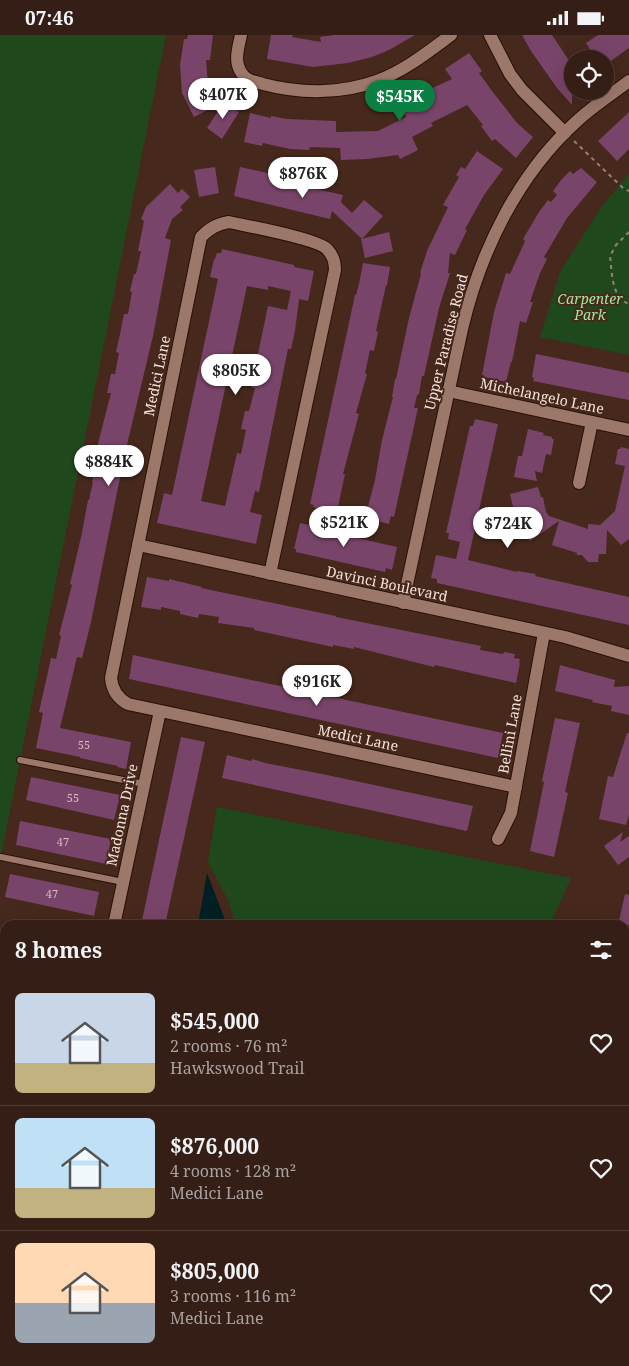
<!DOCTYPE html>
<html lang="en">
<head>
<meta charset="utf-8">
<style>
	body { margin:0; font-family:"Noto Serif",serif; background:#3f2b22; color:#f1f3f6; height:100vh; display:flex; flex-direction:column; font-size:19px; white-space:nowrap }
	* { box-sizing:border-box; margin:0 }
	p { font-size:16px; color:#a9a2a0 }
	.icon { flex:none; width:28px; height:28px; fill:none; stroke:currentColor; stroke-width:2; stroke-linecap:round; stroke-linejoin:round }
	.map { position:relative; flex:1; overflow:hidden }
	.details { position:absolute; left:0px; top:885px; width:630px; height:446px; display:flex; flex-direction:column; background:#341e15; border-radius:15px 15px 0 0; box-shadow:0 5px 20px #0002,0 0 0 1px #4e3c34 }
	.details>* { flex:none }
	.controls { position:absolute; left:564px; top:15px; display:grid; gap:10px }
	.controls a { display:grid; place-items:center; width:50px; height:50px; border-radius:50%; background:#341e15; box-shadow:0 5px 20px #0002,0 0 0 1px #4e3c34; font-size:25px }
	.price { position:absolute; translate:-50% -42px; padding:0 11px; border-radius:18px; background:#fff; color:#222; font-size:16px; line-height:32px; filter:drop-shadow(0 1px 2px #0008) }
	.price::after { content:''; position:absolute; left:50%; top:30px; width:15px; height:11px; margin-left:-8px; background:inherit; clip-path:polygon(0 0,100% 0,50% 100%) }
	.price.current { background:#0b8043; color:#fff }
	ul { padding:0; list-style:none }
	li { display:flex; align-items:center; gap:15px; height:125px; padding:0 15px }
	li+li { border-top:1px solid #4e3c34 }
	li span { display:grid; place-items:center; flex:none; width:140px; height:100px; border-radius:8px; color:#555 }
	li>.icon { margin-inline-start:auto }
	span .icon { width:60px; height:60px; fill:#fffc; stroke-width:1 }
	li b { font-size:21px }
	h2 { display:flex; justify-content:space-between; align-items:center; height:60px; padding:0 15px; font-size:21px }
	.status { display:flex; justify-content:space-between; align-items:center; height:35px; padding:0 25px; background:#341e15; direction:ltr }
	.status svg { height:14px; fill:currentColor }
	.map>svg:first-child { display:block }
	.green { fill:#1f491d }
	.water { fill:#022024 }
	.building { fill:#794469; fill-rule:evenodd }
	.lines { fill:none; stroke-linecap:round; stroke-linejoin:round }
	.service-casing { stroke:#2b1005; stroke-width:8 }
	.minor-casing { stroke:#2b1005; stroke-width:14 }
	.tertiary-casing { stroke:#2b1005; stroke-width:15 }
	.path { stroke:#987e74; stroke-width:2; stroke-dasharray:4 4; stroke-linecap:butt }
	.service { stroke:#9b786a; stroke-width:6 }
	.minor { stroke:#9b786a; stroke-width:12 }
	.tertiary { stroke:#9b786a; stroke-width:14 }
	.labels { text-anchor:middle; stroke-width:4; stroke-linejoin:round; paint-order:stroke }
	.number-label { font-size:11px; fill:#d8bbbe }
	.park-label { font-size:14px; font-style:italic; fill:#a3e69d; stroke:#46281c }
	.street-label { font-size:14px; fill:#f7e3db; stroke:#46281c }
</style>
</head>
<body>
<div class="status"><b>07:46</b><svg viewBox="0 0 49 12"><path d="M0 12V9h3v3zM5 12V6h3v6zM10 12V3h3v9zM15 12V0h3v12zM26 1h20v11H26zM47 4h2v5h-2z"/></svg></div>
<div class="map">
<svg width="629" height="1331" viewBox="0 0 629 1331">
	<rect width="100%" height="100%" fill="#46281c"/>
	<g class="green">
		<polygon points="0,0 166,0 0,825"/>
		<polygon points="629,138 629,320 540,302 560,237 600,174"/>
		<polygon points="217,772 571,843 550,890 236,890 228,865 208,827"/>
	</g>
	<polygon class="water" points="207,838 227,890 198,890"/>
	<g class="building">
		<polygon points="188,0 213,0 210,25 206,25 208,49 219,69 194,82 182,58 180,30 184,4 187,4"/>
		<polygon points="271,0 293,0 292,2 321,7 320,2 334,0 415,0 389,15 372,22 348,28 313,32 267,24"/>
		<polygon points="522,0 552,0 572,30 572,70 557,53 531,16"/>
		<polygon points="598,0 629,0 629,13 605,30 605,24 596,24 586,8"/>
		<polygon points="469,18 482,36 479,38 492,56 517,88 533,102 516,123 495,104 492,106 481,91 483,90 467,70 431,88 433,91 412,102 418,115 400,124 398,120 367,124 341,125 340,113 310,112 309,115 290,114 263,108 262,111 244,107 250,78 271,83 271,81 287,84 336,86 336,97 378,96 406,82 403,76 424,66 420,59 452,44 445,34"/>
		<polygon points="224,67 239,77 222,104 207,93"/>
		<polygon points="629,77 629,114 617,126 598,106"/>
		<polygon points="477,116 503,134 484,160 465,194 467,195 455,220 450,218 448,238 450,238 439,273 424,341 422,341 419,359 417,360 414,373 418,373 394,482 391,481 389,489 365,483 375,445 382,405 393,362 392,362 395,344 396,344 409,283 421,239 420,238 427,216 448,172 443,170 459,142 456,140 461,132 465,134"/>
		<polygon points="215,132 219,158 199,162 194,135"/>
		<polygon points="240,132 299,145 298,150 343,160 341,167 352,178 364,165 383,181 362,204 332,176 330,184 234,161"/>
		<polygon points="581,133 597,147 567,183 544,222 547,224 540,238 530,267 533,267 526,288 520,286 512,327 511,327 506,347 484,342 484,340 482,340 494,277 506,238 510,239 525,206 523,204 539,177 548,165 551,167 557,160 553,156 562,144 570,136 573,139"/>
		<polygon points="170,149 178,158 182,154 190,162 180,172 183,175 172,184 165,203 171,205 153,301 125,418 91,587 82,623 77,622 60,693 131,707 126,734 117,732 118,731 80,723 80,722 36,713 43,678 39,677 51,623 56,624 61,601 59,600 72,550 70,549 82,498 88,465 89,465 93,447 92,447 96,429 93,428 111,358 107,358 111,339 115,339 119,318 116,317 120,299 124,279 128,279 132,257 130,256 134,239 136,239 141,216 138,216 144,186 141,184 146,172"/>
		<polygon points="389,197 393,216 365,223 361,204"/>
		<path d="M222,214L294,230V232L314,236L308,266L299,264L295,296L291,314H288L259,457L255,456L250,477L262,480L256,509L157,488L164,458L172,460L218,244L210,242L214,224H215L217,218H221ZM247,251L268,255V251L291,256L287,275L268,271L251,352L255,353L249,376H245L241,394L246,395L241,419L237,418L225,471L201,466Z"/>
		<polygon points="363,228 390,232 387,251 386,250 376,296 378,297 374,316 370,315 365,338 367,339 356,378 359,379 343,439 345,439 337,477 313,472 314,470 310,469 355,260 356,260 359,249"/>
		<polygon points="536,319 629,338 629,365 533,346 534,343 532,342"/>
		<polygon points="475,384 498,389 468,525 517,537 517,536 536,539 535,541 629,562 629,590 437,548 437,544 431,543 436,520 456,524 460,507 448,504 449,498 446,498 470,391 473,391"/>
		<polygon points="528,394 544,398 543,400 552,402 552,404 554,404 551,420 546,419 542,438 535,436 537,446 514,442 518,421 522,421"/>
		<polygon points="621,412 629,414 629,504 621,510 607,495 606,519 599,519 598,527 588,527 582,520 577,520 577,518 552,510 559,486 530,506 525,497 519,501 513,493 519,489 516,484 510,459 538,452 541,462 543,462 546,477 549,481 588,494 588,489 600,490 615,476 625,431 615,429 618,414 620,414"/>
		<polygon points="300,488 357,500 357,503 397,512 392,535 386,533 385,537 296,517 296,514 294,514"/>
		<polygon points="147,542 169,546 169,544 202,552 201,553 336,581 336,582 481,611 480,615 503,619 504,617 515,619 514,623 520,624 519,628 520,628 516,648 435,630 434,632 354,612 354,614 333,610 333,612 254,595 254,593 218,588 219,582 199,579 198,583 180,579 180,576 161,572 161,575 141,572"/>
		<polygon points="133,620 503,698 498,723 129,644"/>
		<polygon points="560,630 615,645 614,652 629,651 629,680 611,676 612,671 592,667 593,665 555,656"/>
		<polygon points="555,683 580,688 565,757 568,758 554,822 530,816 544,747 542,746"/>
		<polygon points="627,698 629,698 629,780 626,790 599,784 608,741 613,742"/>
		<polygon points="181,702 205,707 165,890 141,890"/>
		<polygon points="227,720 251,726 252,724 265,728 327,740 473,771 467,796 222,743"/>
		<polygon points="31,742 120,760 114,785 26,765"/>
		<polygon points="20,786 111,804 106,829 16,810"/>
		<polygon points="623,797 620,807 629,801 629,822 618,830 604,811"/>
		<polygon points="10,839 99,857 94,881 5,862"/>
		<polygon points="625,859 629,860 629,890 618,890"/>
	</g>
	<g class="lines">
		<defs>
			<g id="service">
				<polyline points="20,725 144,749"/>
				<polyline points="1,822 123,847"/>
				<polyline points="0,925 5,926"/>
				<polyline points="0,1023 5,1024"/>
			</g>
			<g id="minor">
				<path d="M241,0C238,14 233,28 243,40C247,46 257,47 263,49C300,59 341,59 377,46C404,36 428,17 451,0"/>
				<polyline points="490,0 510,39 522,55 565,98"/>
				<polyline points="448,356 629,395"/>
				<polyline points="579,448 592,387"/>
				<polyline points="138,510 565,602 629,621"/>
				<path d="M270,539L335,235C335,227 333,220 327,214C318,204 247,191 229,187C217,189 210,193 201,202L111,643C112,655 117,663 128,669L516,752"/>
				<path d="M403,568L462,294C480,217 518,139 577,86C593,71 612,59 629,46"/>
				<polyline points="498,804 511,778 544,598"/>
				<polyline points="114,890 160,676"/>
				<polyline points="47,1326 49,1331"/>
				<polyline points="441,1326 450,1331"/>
				<polyline points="262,1331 263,1326"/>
			</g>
			<g id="tertiary">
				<polyline points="0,1134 5,1134"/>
				<polyline points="625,1326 629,1330"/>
			</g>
		</defs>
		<use href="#service" class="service-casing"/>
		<use href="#minor" class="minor-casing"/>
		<use href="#tertiary" class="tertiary-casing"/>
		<g class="path">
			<polyline points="574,106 623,153 629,156"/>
			<path d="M629,197L616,210L610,221C612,236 611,263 629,269"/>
			<polyline points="625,1005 629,1006"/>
			<polyline points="627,1087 629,1077"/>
			<polyline points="0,1220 5,1222"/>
		</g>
		<use href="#service" class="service"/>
		<use href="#minor" class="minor"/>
		<use href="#tertiary" class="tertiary"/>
	</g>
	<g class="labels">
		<g class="number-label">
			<text x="84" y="714">55</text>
			<text x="73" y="767">55</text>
			<text x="63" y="811">47</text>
			<text x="52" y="863">47</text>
		</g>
		<g class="park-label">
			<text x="590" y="269">Carpenter<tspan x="590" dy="16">Park</tspan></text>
		</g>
		<g class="street-label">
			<text transform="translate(446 307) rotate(-76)" y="5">Upper Paradise Road</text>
			<text transform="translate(157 341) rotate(-78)" y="5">Medici Lane</text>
			<text transform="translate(542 361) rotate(12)" y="5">Michelangelo Lane</text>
			<text transform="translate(387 549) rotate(12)" y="5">Davinci Boulevard</text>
			<text transform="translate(510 699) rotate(-80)" y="5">Bellini Lane</text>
			<text transform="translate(358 703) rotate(12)" y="5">Medici Lane</text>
			<text transform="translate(122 780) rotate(-78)" y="5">Madonna Drive</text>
		</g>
	</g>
</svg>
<div class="controls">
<a><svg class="icon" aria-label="locate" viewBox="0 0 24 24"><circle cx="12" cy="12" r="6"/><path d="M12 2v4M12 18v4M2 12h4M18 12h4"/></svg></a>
</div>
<b class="price" style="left:223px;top:85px">$407K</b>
<b class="price current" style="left:400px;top:87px">$545K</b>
<b class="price" style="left:303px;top:164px">$876K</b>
<b class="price" style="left:236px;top:361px">$805K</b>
<b class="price" style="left:109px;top:452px">$884K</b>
<b class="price" style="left:344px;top:513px">$521K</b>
<b class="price" style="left:508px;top:514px">$724K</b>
<b class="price" style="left:317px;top:672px">$916K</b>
<section class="details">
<h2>8 homes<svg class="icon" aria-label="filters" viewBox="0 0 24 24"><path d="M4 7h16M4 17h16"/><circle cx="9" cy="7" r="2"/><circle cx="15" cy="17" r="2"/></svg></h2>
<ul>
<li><span style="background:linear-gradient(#c9d6e8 70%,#c2b280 0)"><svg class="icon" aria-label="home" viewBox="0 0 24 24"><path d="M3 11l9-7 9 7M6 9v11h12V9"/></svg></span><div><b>$545,000</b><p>2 rooms · 76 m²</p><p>Hawkswood Trail</p></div><svg class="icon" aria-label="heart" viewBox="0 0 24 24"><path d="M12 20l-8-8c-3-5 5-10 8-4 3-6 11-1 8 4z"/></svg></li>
<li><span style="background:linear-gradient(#bfe0f5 70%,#c2b280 0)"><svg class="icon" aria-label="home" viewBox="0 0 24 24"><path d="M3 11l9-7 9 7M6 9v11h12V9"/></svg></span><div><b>$876,000</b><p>4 rooms · 128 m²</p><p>Medici Lane</p></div><svg class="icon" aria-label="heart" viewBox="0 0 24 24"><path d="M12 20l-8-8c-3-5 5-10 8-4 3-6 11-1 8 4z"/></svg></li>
<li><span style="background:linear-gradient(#ffd9b3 60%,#9aa5b1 0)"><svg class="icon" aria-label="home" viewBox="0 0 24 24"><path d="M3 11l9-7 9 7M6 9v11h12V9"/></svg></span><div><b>$805,000</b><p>3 rooms · 116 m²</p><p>Medici Lane</p></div><svg class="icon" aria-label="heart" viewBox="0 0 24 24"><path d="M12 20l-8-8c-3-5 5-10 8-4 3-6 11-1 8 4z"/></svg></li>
</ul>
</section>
</div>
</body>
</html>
